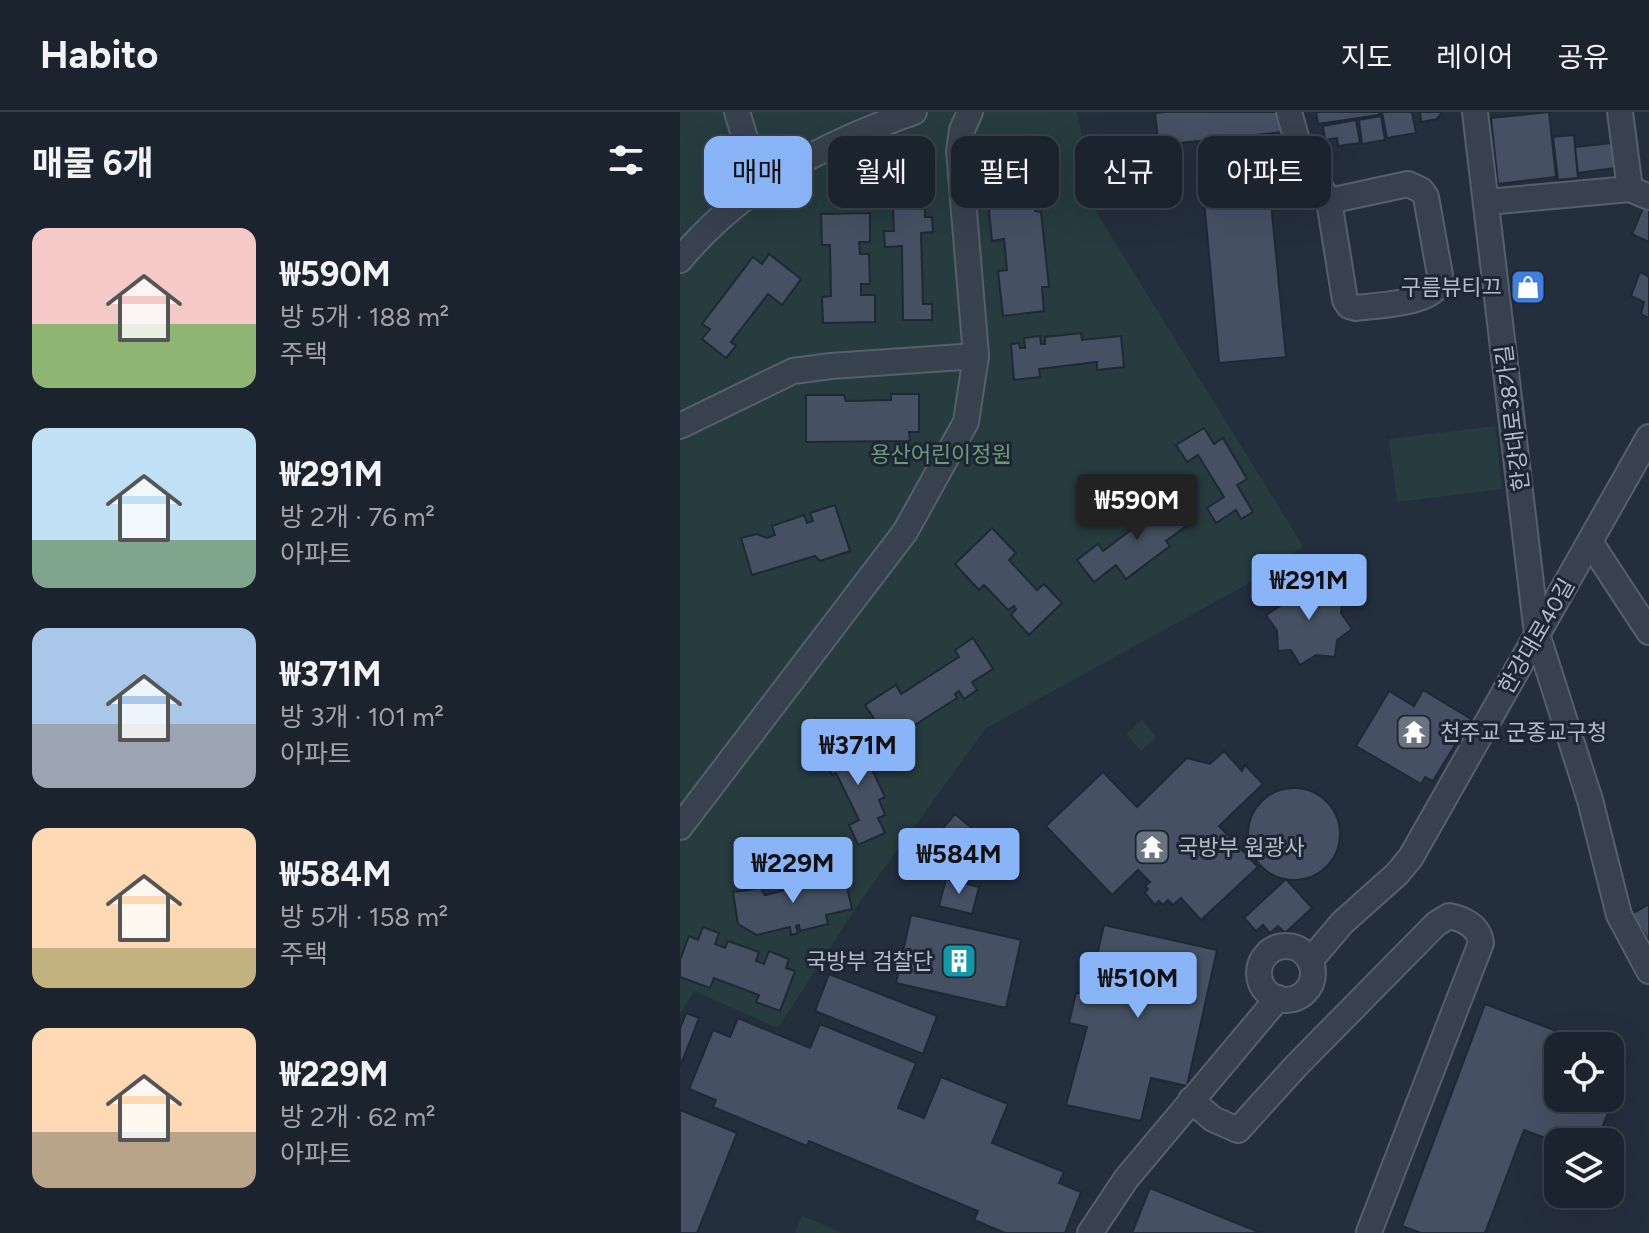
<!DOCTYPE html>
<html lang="ko">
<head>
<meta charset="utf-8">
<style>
	body { margin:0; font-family:Figtree,"Noto Sans KR",sans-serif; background:#242b36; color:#f1f3f6; height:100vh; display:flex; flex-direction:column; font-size:30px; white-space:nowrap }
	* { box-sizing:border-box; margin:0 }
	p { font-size:26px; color:#a0a4aa }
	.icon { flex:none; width:44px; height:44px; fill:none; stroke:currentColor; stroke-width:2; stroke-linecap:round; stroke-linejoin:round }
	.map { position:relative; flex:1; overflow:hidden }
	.details { display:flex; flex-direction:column; background:#1b232e; width:680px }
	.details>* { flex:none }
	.guide { position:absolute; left:24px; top:24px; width:760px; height:72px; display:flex; gap:16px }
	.controls { position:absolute; left:864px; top:920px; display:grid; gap:16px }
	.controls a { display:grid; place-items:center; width:80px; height:80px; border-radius:16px; background:#1b232e; box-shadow:0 8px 32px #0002,0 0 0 2px #39404a; font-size:40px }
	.price { position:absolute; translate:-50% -68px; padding:0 18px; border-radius:8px; background:#8ab4f8; color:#111; font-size:26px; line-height:52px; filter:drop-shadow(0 2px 4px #0008) }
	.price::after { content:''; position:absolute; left:50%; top:48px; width:24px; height:18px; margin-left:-12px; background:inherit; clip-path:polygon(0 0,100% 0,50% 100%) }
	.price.active { background:#222; color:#fff }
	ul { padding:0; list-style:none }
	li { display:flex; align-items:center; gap:24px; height:200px; padding:0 32px }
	li span { display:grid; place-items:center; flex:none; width:224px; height:160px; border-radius:16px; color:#555 }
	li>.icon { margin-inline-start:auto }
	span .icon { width:96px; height:96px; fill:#fffc; stroke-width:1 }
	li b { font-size:34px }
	h2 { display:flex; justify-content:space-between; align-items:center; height:96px; padding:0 32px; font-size:34px }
	.chip { padding:0 28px; border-radius:16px; background:#1b232e; box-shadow:0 8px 32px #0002,0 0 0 2px #39404a; font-size:28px; line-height:72px }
	.chip.active { background:#8ab4f8; color:#111 }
	header { display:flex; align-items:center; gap:48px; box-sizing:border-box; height:112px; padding:0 40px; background:#1b232e; border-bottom:2px solid #39404a }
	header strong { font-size:38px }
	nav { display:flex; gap:44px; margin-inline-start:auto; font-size:28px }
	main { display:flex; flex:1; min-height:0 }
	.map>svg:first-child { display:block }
	.green { fill:#263c3f }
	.building { fill:#455162; stroke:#1f2835; stroke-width:2 }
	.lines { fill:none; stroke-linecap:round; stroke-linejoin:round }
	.minor-casing { stroke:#565f6c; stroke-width:28 }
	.minor { stroke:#38414e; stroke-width:24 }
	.labels { text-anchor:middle; stroke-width:6; stroke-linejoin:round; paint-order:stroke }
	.poi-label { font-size:22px; fill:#b4bcc9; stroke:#1d2633; text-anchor:end }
	.street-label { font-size:22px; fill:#b4bcc9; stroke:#1d2633 }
	.park-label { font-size:22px; fill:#6b9a76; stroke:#1d2633 }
</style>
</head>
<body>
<header>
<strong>Habito</strong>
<nav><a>지도</a><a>레이어</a><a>공유</a></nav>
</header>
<main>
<section class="details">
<h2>매물 6개<svg class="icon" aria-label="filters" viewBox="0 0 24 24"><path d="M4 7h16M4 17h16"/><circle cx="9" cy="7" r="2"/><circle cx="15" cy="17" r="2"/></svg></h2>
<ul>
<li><span style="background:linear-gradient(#f6c9c9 60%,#8fb573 0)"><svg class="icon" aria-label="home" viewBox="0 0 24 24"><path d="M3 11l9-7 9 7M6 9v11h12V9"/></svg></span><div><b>₩590M</b><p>방 5개 · 188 m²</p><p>주택</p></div></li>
<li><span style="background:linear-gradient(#bfe0f5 70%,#7fa58c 0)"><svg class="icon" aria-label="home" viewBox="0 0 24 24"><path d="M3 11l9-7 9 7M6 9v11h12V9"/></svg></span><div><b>₩291M</b><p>방 2개 · 76 m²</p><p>아파트</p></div></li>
<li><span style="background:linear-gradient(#a9c7e8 60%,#9aa5b1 0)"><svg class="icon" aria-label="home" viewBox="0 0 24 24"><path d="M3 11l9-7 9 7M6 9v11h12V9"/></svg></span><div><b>₩371M</b><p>방 3개 · 101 m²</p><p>아파트</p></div></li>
<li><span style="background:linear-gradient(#ffd9b3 75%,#c2b280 0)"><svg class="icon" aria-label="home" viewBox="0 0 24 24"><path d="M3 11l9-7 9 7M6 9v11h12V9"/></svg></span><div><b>₩584M</b><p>방 5개 · 158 m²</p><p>주택</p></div></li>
<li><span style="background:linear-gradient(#ffd9b3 65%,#b9a48a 0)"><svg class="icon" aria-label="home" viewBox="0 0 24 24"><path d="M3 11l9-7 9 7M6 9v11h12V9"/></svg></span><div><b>₩229M</b><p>방 2개 · 62 m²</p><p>아파트</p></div></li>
</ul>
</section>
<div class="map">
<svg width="969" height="1121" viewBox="0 0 969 1121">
	<rect width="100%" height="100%" fill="#242f3e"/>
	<g class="green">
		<polygon points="0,0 397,0 418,103 623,434 573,469 306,616 181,788 98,916 14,879 0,902"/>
		<polygon points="815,314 822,377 717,390 709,327"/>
		<polygon points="462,608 477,625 461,639 446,622"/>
		<polygon points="122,1104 163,1121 115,1121"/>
	</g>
	<g class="building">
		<polygon points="485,0 601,0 603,20 501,31 503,43 480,45 475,1"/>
		<polygon points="636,0 699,0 699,3 638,12"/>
		<polygon points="702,0 732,0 736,21 707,26"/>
		<polygon points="740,0 762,0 757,7 741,10"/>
		<polygon points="869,0 876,65 818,72 811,6"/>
		<polygon points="701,4 705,28 682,32 679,8"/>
		<polygon points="676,8 680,31 658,34 657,26 645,28 643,14"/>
		<polygon points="894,23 898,66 878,68 873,25"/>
		<polygon points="932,31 935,56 898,61 895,35"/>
		<polygon points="588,60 606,245 539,251 522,67"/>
		<polygon points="351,63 355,99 361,100 369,175 362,175 364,199 323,204 318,159 327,158 324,127 312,129 306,68"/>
		<polygon points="966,89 969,90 969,130 952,122"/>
		<polygon points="213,97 245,97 245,105 252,105 253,120 241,121 243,192 252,192 252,208 223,208 222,134 205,135 204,119 214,119"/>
		<polygon points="190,101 190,130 179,130 180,142 189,142 190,172 181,172 181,183 195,183 195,210 143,211 142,185 151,184 150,133 142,133 141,102"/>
		<polygon points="89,142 121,167 102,193 88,182 51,230 56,234 46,246 22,227 30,217 22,212 73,145 82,152"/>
		<polygon points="960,160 969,165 969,206 961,202 964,190 951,184"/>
		<polygon points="401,221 402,228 441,224 444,255 417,258 417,250 359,257 360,265 334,268 331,232 339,231 340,236 345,236 344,226 360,224 361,232 365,232 365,225"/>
		<polygon points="211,282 239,282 239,320 229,320 230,329 126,330 126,283 164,283 166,289 211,288"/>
		<polygon points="524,316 534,332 543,326 567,367 557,373 573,400 561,407 556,398 536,411 527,396 544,385 518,343 507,350 496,333"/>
		<polygon points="486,381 509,412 486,429 490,434 446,467 436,453 414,470 397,448 418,432 423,439 468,405 463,398"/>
		<polygon points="155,393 170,439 140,449 135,444 72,463 61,426 77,422 87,426 95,423 92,414 124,403 127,411 133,409 130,401"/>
		<polygon points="312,416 336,441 329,448 357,478 364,472 382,491 349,523 331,503 336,497 334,494 328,498 304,473 299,478 275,452"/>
		<polygon points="635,467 642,479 663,482 661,501 672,517 657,528 655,545 636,543 620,553 611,538 598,539 597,519 586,503 600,494 601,476 618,477"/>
		<polygon points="293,526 313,557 292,570 297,578 284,587 279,579 275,582 277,586 222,621 216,611 203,620 185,593 216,573 221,582 279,545 275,538"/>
		<polygon points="743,578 791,607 753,669 745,665 741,672 676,634 709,579 734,594"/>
		<polygon points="178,623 188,644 178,649 182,659 191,655 205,685 199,688 205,703 198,706 205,721 178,733 169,713 179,708 156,661 152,663 141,640"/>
		<polygon points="544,639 562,659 565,653 583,672 539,714 578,755 521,808 501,786 493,793 488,788 483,793 479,789 475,793 465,781 468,777 465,774 470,770 458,758 432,783 366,714 423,660 457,695 507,646 530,652"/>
		<circle cx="614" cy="722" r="46"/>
		<polygon points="275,702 312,733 289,760 273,747 261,761 240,743"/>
		<polygon points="163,758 172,797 146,803 148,812 120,819 119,813 116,814 118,821 111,823 110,815 77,823 58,812 53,780 81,776 85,783 132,771 131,765"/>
		<polygon points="266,767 299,775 292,802 259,794"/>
		<polygon points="606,767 632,796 605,821 598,814 590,821 583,813 576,819 564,806"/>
		<polygon points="969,792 969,829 952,802"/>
		<polygon points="969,792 969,829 952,802"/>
		<polygon points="231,803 341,828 326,896 216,871"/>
		<polygon points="424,813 537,838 507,974 471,966 461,1009 386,993 407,915 389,911 396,881 408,883"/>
		<polygon points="23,815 39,821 35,832 45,836 48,829 79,840 76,849 84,852 89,839 109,847 106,856 115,859 100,899 76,890 79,883 34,866 30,876 0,865 0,848 9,824 18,828"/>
		<polygon points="149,862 257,904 243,942 135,899"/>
		<polygon points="805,892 916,934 878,934 878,986 930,986 930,939 948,946 917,1030 878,1031 844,1018 805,1121 741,1121 722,1114"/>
		<polygon points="6,901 19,906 0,955 0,917"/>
		<polygon points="58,906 130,936 140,912 236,951 218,996 244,1006 261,965 328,992 312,1031 384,1060 379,1071 401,1080 385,1121 325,1121 294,1108 298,1099 129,1029 127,1034 33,995 36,988 9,977 33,918 50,925"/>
		<polygon points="0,998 57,1021 17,1121 0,1121"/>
		<polygon points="470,1076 581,1121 452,1121"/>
	</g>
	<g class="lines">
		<defs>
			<g id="minor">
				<polyline points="57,0 80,75"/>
				<path d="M609,0L618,32L634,65L649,89L665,188L669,194L676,196C698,193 764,192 760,163L746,85L741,78L728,72L649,89"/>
				<polyline points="795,0 857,522 910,688 939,803 969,859"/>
				<polyline points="940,0 950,77"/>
				<polyline points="807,90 950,77 969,85"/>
				<path d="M0,148C60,74 146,31 234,0"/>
				<polyline points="0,314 113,259 151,254 296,244"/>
				<polyline points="910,430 969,520"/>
				<polyline points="0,715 225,420 286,310 296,244 279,39 282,18 290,0"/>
				<circle cx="606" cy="861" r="27"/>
				<polyline points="630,849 662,811 717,762 731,745 969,325"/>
				<path d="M511,988L533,1007L558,1018L617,953L756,812L769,804C784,807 799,814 801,831L689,1120"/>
				<polyline points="410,1121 446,1067 598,886"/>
			</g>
		</defs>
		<use href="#minor" class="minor-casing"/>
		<use href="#minor" class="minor"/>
	</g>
	<defs>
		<symbol id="shop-square" viewBox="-11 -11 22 22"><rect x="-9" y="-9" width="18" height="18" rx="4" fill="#3f7fe0" stroke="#1d2633"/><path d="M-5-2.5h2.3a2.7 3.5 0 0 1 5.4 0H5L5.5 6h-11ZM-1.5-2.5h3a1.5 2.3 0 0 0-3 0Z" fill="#fff"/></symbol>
		<symbol id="temple-square" viewBox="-11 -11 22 22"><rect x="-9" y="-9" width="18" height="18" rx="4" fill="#6b7280" stroke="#1d2633"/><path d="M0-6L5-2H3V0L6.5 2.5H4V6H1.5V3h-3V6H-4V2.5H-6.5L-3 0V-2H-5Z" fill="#fff"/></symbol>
		<symbol id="building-square" viewBox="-11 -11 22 22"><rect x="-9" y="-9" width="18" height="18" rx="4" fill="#0f9aa8" stroke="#1d2633"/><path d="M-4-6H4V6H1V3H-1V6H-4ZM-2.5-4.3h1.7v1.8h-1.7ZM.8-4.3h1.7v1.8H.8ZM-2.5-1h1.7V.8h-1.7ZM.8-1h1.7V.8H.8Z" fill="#fff"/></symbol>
	</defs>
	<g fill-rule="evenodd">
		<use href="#shop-square" x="828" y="155" width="40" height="40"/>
		<use href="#temple-square" x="714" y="600" width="40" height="40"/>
		<use href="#temple-square" x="452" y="715" width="40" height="40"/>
		<use href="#building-square" x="259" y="829" width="40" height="40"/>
	</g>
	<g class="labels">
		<g class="poi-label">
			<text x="822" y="183">구름뷰티끄</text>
			<text x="760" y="628" text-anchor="start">천주교 군종교구청</text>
			<text x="498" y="743" text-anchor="start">국방부 원광사</text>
			<text x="253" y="857">국방부 검찰단</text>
		</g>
		<g class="street-label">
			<text transform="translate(832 306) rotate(-97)" y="8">한강대로38가길</text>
			<text transform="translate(856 524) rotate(-60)" y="8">한강대로40길</text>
		</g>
		<g class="park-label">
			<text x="261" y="350">용산어린이정원</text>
		</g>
	</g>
</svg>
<div class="controls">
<a><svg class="icon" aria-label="locate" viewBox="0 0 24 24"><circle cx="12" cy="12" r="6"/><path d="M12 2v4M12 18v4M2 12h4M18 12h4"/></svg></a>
<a><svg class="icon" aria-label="layers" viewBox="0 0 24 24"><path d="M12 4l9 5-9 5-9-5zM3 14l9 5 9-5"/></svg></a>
</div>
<b class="price active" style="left:457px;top:430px">₩590M</b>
<b class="price" style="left:629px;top:510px">₩291M</b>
<b class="price" style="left:178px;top:675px">₩371M</b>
<b class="price" style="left:279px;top:784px">₩584M</b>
<b class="price" style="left:113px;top:793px">₩229M</b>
<b class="price" style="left:458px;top:908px">₩510M</b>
<div class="guide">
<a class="chip active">매매</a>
<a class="chip">월세</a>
<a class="chip">필터</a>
<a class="chip">신규</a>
<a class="chip">아파트</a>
</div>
</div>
</main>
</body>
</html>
